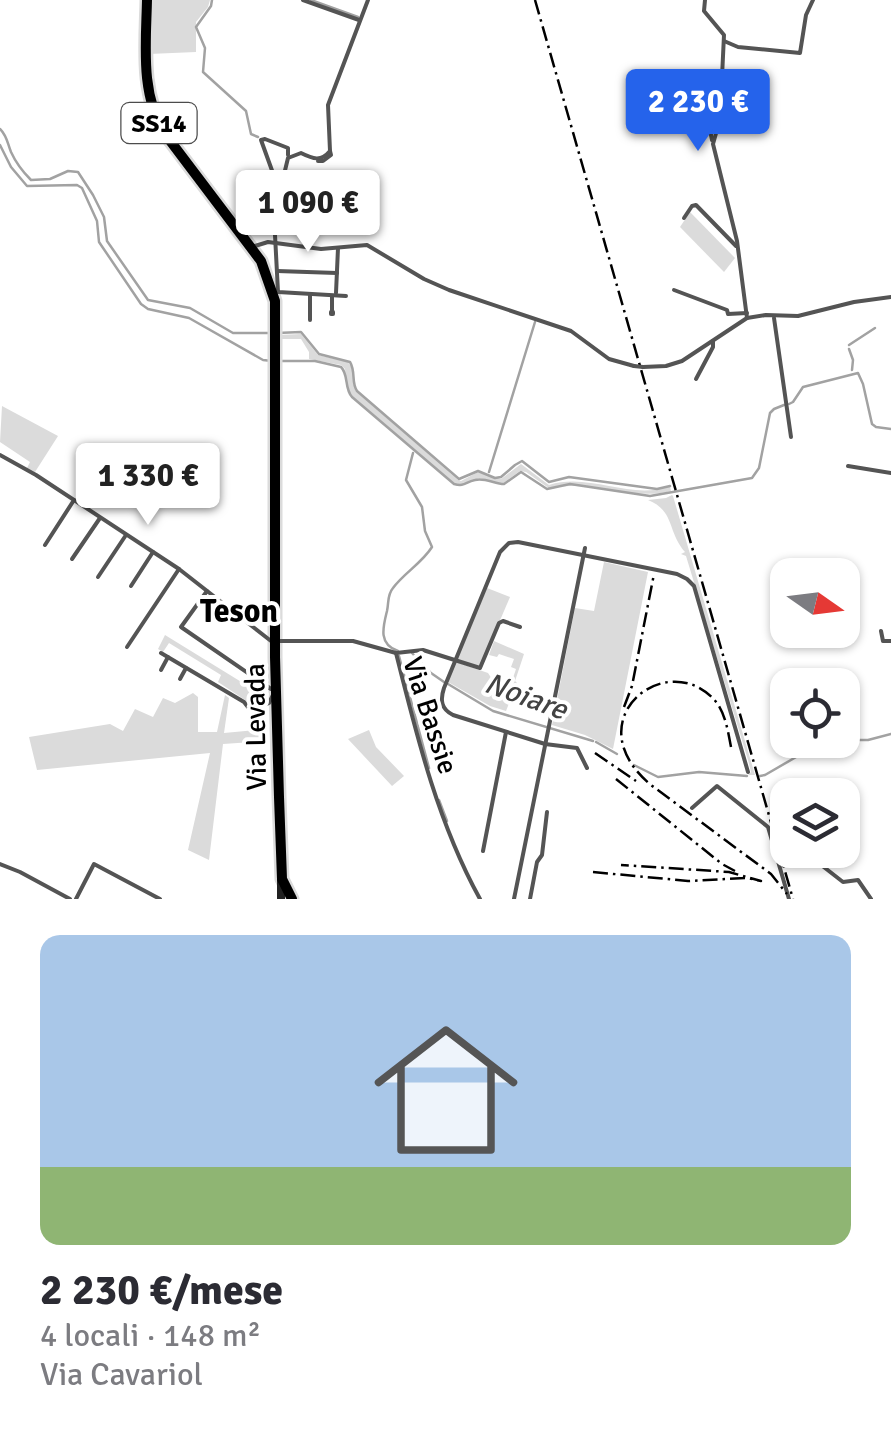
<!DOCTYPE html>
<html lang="it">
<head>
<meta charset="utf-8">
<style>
	body { margin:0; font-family:Signika,sans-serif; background:#f2f2f3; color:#2b2b33; height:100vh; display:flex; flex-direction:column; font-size:38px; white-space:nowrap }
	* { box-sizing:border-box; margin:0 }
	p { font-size:32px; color:#7c7c81 }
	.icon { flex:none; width:55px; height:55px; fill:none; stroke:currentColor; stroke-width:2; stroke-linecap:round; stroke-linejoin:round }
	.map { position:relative; height:899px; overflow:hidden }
	.details { display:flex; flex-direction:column; background:#fff; flex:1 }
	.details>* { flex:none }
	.needle { width:65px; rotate:104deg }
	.buttons { position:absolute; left:770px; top:558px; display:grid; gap:20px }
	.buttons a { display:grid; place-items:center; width:90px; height:90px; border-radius:20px; background:#fff; box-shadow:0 2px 8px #0004; font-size:50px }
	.price { position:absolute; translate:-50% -85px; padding:0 22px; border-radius:10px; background:#fff; color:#222; font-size:32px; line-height:65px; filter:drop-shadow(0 2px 5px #0008) }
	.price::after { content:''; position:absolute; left:50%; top:60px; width:30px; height:22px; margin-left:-15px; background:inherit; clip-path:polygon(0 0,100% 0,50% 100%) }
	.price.on { background:#2563eb; color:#fff }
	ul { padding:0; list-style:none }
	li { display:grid; align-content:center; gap:20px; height:530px; padding:0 40px }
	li+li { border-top:2px solid #e1e1e2 }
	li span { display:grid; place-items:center; height:310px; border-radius:20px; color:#555 }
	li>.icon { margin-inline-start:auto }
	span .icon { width:180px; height:180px; fill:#fffc; stroke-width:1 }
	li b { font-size:42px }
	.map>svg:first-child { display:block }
	.green { fill:#dbdbdb }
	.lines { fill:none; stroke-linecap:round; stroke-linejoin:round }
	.stream { stroke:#a2a2a2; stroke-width:2.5 }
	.primary-casing { stroke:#dbdbdb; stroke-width:15 }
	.minor { stroke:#545454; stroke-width:4 }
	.secondary { stroke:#212121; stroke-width:8 }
	.primary { stroke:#000; stroke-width:10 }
	.rail { stroke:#000; stroke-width:2.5; stroke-dasharray:15 5 2.5 5; stroke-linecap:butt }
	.minor-bridge { stroke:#545454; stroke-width:4 }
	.labels { text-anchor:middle; stroke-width:8; stroke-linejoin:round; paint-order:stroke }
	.shield { fill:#fff; stroke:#4c4c4c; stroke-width:2.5 }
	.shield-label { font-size:25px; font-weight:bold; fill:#000 }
	.street-label { font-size:28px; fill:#000; stroke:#fff }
	.water-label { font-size:30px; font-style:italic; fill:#434343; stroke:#fff }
	.quarter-label { font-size:32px; font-weight:bold; fill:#000; stroke:#fff }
</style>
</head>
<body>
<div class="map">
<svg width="891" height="899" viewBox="0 0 891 899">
	<rect width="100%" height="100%" fill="#fff"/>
	<g class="green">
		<polygon points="149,0 210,0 208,7 196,22 196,52 149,54"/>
		<polygon points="690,212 735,258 724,272 680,227"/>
		<path d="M301,334L318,355L348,362L353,370L355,390L458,480L461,481L478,472L501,479L521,464L549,485C590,472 631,501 670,486L671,491C629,502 592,477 550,489L526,472L520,471L502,484L479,478L464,485L455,484L352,396L347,388L345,369L341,365L309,359V352L301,339H279L278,335Z"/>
		<polygon points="2,406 58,436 35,472 27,468 30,462 0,442"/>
		<path d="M672,495L673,496L755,775H748L751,772L748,760L686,556L681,554L685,552C667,531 675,511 648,500L666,498Z"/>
		<polygon points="604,562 648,572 613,749 585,735 552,725 575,608 594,611"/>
		<polygon points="487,588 510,597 480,667 457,660"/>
		<polygon points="165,635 269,699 251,708 245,700 218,682 221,675 169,643 163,652 158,649"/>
		<polygon points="494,641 524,654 515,681 517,683 506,711 490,706 448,682 456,662 488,673 498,688 503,679 512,681 516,669 511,667 514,659 499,654 497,657 489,655"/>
		<polygon points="193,693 198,697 198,732 217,732 225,695 229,698 224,733 268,729 266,741 223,744 209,860 188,850 210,753 37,770 29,737 110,724 123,731 135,709 153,717 163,698 175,703"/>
		<polygon points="369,730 376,747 404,776 392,786 348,739"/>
	</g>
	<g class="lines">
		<g class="stream">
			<polyline points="212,0 211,6 196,27 205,48 203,72 246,111 251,134 258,137"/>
			<polyline points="311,0 358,17"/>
			<path d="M0,129C7,136 7,142 11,152C16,163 23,172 31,180L50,179L68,171L78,172L93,195L104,217L107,241L148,300L190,308L233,333H273"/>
			<polyline points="0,145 11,167 27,186 77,185 82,188 97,221 99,242 141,304 148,309 189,318 263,360 272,361"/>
			<path d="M277,333L301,332L319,354L350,362C356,372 351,382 357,391L459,479L478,471L495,478L501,477L515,465L522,461L549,482L569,477L657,489L670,486"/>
			<polyline points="849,345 875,328"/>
			<polyline points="849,349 853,360 852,370"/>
			<path d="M278,361H315L341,367C349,375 344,388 352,397L454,484C465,487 465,482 475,480C484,477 495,484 504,484L521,472L547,489L570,484L650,496L752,478L759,468L770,413L774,409L784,405"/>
			<polyline points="789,404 793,402 803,387 858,373 863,384 872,424 876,427 891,429"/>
			<polyline points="489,472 535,322"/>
			<path d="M398,651C378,644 383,627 387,611C389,602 387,595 393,588C404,573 422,563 432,547L425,531L422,507L406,480L413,453"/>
			<polyline points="412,653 431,673 444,682"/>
			<polyline points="399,656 429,768"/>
			<polyline points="448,684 493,711 593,741"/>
			<polyline points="842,740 868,740 891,734"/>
			<polyline points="596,742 617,754"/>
			<polyline points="634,765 658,777 699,772 747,776"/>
			<polyline points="760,776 765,775 803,753 835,740"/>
			<polyline points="439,800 447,821"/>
		</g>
		<defs>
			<path id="primary" d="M147,0C146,45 140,94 165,134L261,261L275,301V657L279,797L282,879L292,899"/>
		</defs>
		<use href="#primary" class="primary-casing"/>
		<g class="minor">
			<polyline points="303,0 359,20"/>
			<polyline points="705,0 704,11 724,35 720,119 713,144 737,241 747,318"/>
			<polyline points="724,41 738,47 800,53 806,15 813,0"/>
			<polyline points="712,140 710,130 718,126"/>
			<polyline points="318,161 323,161 331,155 330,151"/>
			<polyline points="276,197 274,176 261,140 265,139 288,148 288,155"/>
			<polyline points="684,218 692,206 696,205 736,246"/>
			<polyline points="255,246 268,242 321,249 367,245 424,279 449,290 571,331 609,359 634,366"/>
			<polyline points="277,271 337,273"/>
			<polyline points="674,290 727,310 728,314 747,313"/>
			<polyline points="336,293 338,248"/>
			<polyline points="310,295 310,320"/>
			<polyline points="332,296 332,312"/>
			<path d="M346,296L278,292L274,216L288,158L301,153C313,159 321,162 330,151L328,105L368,0"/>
			<rect x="331" y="312" width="2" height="2"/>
			<polyline points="774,318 791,437"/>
			<polyline points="643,367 666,366 682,361 747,318 766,315 798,316 854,302 891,297"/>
			<polyline points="696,379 713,347 713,341"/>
			<polyline points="0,455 36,475 179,569 271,641 353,641 396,653 423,650 480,668 499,623 503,621 520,627"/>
			<polyline points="848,466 891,473"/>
			<polyline points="45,545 74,500"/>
			<polyline points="72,559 100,518"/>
			<polyline points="98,577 126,535"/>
			<polyline points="131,586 153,552"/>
			<polyline points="207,591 181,627 271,689"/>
			<polyline points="881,631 883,641 891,641"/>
			<polyline points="127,647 179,569"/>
			<polyline points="161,653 244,702 251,711 269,703 273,695"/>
			<path d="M396,653C417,737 438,823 480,899"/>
			<polyline points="161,670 168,657"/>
			<polyline points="180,679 186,668"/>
			<path d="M587,768L577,748L545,744L453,715C441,709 440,700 444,688L500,552L509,543L518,542L677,574L687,579L694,586L748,772"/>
			<polyline points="692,808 717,786 768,827 789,899"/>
			<polyline points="777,833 788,840"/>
			<polyline points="802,850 843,882 858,880 871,899"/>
			<polyline points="483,851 506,732"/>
			<polyline points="0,864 20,872 70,899"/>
			<polyline points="76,899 94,864 160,899"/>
			<polyline points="514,899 585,548"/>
			<polyline points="530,899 537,862 542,855 547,812"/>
		</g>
		<polyline class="secondary" points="281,899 281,879"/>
		<use href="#primary" class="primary"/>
		<g class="rail">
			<polyline points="535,0 793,899"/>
			<polyline points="624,707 632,686 654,574"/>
			<path d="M731,747C728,732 726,716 717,703C670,644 572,719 651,785L771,874L787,894"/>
			<polyline points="595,753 636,781"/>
			<polyline points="616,779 722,864 735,871"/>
			<polyline points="593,872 688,881 747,878 761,881 729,872 621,865"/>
		</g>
		<polyline class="minor-bridge" points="634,366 643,367"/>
	</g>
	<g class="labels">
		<rect class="shield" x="121.5" y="103" width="75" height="40" rx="8"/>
		<g class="shield-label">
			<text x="159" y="132">SS14</text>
		</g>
		<g class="street-label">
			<text transform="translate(431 715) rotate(72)" y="10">Via Bassie</text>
			<text transform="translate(255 727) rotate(-91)" y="10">Via Levada</text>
		</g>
		<g class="water-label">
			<text transform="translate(526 696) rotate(20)" y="10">Noiare</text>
		</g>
		<g class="quarter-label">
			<text x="239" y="622">Teson</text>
		</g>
	</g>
</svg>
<div class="buttons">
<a><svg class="needle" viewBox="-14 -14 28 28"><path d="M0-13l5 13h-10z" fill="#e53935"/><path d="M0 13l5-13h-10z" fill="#7c7c81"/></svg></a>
<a><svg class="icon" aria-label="locate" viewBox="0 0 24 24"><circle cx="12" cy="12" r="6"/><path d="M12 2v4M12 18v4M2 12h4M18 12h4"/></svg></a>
<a><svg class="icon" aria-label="layers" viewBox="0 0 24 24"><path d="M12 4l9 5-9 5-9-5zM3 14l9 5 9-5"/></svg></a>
</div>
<b class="price on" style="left:698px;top:154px">2 230 €</b>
<b class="price" style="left:308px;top:255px">1 090 €</b>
<b class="price" style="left:148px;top:528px">1 330 €</b>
</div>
<section class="details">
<ul>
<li><span style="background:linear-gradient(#a9c7e8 75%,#8fb573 0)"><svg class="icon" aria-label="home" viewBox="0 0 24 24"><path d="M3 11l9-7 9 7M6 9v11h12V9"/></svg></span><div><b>2 230 €/mese</b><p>4 locali · 148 m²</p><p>Via Cavariol</p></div></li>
</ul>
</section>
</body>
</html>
